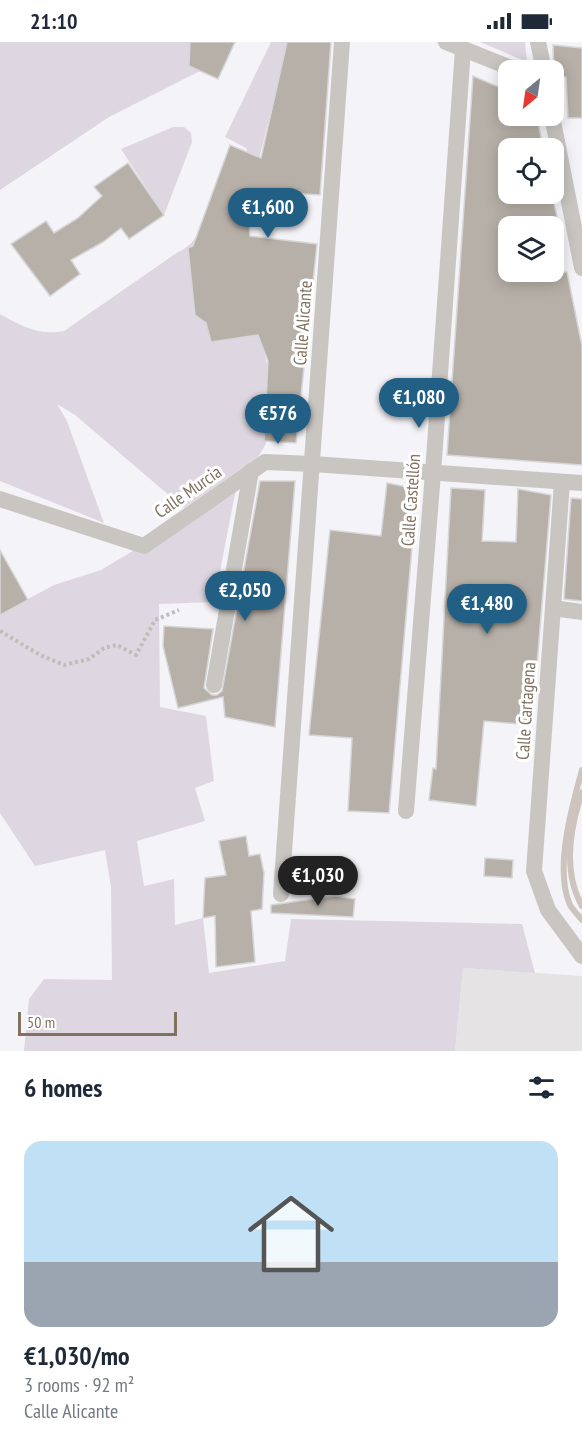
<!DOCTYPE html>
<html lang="en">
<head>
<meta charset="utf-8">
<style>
	body { margin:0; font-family:"PT Sans Narrow",sans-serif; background:#f2f2f3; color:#1f2937; height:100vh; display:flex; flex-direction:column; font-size:22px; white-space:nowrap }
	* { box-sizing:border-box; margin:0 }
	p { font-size:20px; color:#747a83 }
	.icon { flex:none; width:33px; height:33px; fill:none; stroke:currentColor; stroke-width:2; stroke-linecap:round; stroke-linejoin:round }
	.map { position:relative; height:1009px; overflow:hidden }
	.sheet { display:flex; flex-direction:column; background:#fff; flex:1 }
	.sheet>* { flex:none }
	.needle { width:39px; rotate:209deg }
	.buttons { position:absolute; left:498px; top:18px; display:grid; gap:12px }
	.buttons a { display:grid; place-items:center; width:66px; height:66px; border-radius:12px; background:#fff; box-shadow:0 3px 15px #0003; font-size:30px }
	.scale { position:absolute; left:18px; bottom:15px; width:159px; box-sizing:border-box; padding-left:6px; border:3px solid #7f7261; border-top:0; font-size:16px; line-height:21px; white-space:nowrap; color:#7f7261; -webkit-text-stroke:4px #fff; paint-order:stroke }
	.price { position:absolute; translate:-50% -51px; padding:0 14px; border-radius:21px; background:#215f85; color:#fff; font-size:20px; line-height:39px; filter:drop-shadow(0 2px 3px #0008) }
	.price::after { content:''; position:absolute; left:50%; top:36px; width:18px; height:14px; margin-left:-9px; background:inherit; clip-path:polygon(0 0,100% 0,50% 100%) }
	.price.current { background:#222; color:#fff }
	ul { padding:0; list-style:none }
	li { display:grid; align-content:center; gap:12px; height:318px; padding:0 24px }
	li+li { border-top:2px solid #e0e1e3 }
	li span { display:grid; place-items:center; height:186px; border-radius:18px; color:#555 }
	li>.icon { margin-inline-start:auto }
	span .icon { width:108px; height:108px; fill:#fffc; stroke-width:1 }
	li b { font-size:26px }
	h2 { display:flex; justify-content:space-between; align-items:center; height:72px; padding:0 24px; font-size:26px }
	.status { display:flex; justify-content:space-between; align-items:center; height:42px; padding:0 30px; background:#fff; direction:ltr }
	.status svg { height:16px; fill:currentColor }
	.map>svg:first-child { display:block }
	.built { fill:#e5e3e4 }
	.green { fill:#ded7e1 }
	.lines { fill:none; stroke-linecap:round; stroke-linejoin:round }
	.stream { stroke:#cdc4be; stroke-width:6 }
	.building { fill:#b7b0a8; stroke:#d6d6d8; stroke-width:1.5 }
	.path { stroke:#bfbdb9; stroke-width:4; stroke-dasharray:3 3; stroke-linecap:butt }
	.street { stroke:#c9c6c2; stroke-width:16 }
	.labels { text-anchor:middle; stroke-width:6; stroke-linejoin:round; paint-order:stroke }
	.street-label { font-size:18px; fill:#7f7261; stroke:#fff }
</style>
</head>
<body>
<div class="status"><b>21:10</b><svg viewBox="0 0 49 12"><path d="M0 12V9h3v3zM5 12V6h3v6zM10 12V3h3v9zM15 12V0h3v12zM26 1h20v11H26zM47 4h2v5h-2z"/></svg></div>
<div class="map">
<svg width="582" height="1009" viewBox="0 0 582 1009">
	<rect width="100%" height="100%" fill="#f4f3f7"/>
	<polygon class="built" points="463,926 582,934 582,1009 455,1009"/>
	<g class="green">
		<polygon points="0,0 190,0 189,24 200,29 109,75 0,148"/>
		<polygon points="271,0 288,0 255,133 246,106 225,95"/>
		<polygon points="480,0 525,0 527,20"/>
		<polygon points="173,85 184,85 191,91 192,100 164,173 121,107"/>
		<path d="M203,179L261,298L269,330L266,402L258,415L184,466L75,373L57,362L67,379L104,481L0,439V272C21,284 39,294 64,289L175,212C193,203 196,197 203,179Z"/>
		<polygon points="236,447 214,560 159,562 160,665 206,674 214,739 195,746 205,779 137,799 144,844 174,837 175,883 203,876 209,931 285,919 291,877 522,882 535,931 463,926 455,1009 24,1009 29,957 44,937 112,938 111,845 105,808 35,824 0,771 0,572 54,543 101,528"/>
	</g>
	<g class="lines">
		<g class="stream">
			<path d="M582,728C572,764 554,827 570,863C573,868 578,873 582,878"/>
			<path d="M582,750C570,786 562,829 582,864"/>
		</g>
	</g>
	<g class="building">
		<polygon points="190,0 235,0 218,37 189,24"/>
		<polygon points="287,0 331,0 320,153 246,148 250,194 317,202 296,401 264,399 268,319 258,293 211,300 206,281 195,273 188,206 193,204 230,103 261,116"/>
		<polygon points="553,3 582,6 582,76 568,76 566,35 554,35"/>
		<polygon points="473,34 508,49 508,74 537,74 543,106 508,106 508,152 552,152 559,184 508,184 508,230 567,230 582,304 582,423 447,413"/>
		<polygon points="128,121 164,173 129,197 121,186 103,200 71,218 80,232 50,254 11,202 46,179 54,191 78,176 102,154 94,145"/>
		<polygon points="260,439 295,439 275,685 225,675 223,655 178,666 163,604 164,584 213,587 204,646 212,653 217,653 222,649"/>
		<polygon points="387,441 417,447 389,771 348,769 352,696 309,693 330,488 381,494"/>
		<polygon points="451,446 485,448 482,499 516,500 518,447 551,453 532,683 484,679 476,764 429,758 433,726 436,727"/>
		<polygon points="571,456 582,457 582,559 564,557"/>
		<polygon points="0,508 28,558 0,573"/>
		<polygon points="246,794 249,814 260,812 264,831 262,867 251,869 255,920 216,925 215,874 203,876 205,836 226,833 219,799"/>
		<polygon points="485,816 513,818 512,836 484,834"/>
		<polygon points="335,854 355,857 353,875 271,871 271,863"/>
	</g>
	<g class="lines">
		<polyline class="path" points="0,589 40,613 64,623 89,617 104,606 117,603 136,613 155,578 179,568"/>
		<g class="street">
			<polyline points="446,0 516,28"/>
			<polyline points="538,0 544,28"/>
			<polyline points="552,74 582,226"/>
			<polyline points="562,440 534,829 548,868 582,914"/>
			<polyline points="0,457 144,504 265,420 313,422 582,441"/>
			<polyline points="553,566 582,570"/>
			<polyline points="214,643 251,429"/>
			<polyline points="406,769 433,431 463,7"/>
			<polyline points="281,852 342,0"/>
		</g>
	</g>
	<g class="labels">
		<g class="street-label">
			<text transform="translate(303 281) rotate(-86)" y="6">Calle Alicante</text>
			<text transform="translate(188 450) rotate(-35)" y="6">Calle Murcia</text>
			<text transform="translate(411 458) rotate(-86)" y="6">Calle Castellón</text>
			<text transform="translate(526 669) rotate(-86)" y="6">Calle Cartagena</text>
		</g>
	</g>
</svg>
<div class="buttons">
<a><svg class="needle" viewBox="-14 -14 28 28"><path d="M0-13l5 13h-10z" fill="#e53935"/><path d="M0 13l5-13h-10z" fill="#747a83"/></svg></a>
<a><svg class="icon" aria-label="locate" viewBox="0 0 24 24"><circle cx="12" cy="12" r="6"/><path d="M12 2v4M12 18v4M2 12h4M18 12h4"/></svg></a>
<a><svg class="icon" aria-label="layers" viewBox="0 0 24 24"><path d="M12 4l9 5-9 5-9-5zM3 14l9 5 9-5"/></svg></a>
</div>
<div class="scale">50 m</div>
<b class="price" style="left:268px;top:197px">€1,600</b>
<b class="price" style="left:419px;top:387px">€1,080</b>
<b class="price" style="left:278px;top:403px">€576</b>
<b class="price" style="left:245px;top:580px">€2,050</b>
<b class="price" style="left:487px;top:593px">€1,480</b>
<b class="price current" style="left:318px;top:865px">€1,030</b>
</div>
<section class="sheet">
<h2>6 homes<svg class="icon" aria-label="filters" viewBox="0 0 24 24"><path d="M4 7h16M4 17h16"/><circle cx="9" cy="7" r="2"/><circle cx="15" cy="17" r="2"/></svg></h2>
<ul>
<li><span style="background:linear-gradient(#bfe0f5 65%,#9aa5b1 0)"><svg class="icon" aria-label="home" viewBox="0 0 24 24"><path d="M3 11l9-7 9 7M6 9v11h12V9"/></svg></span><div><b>€1,030/mo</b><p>3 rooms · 92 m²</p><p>Calle Alicante</p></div></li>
</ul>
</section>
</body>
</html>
